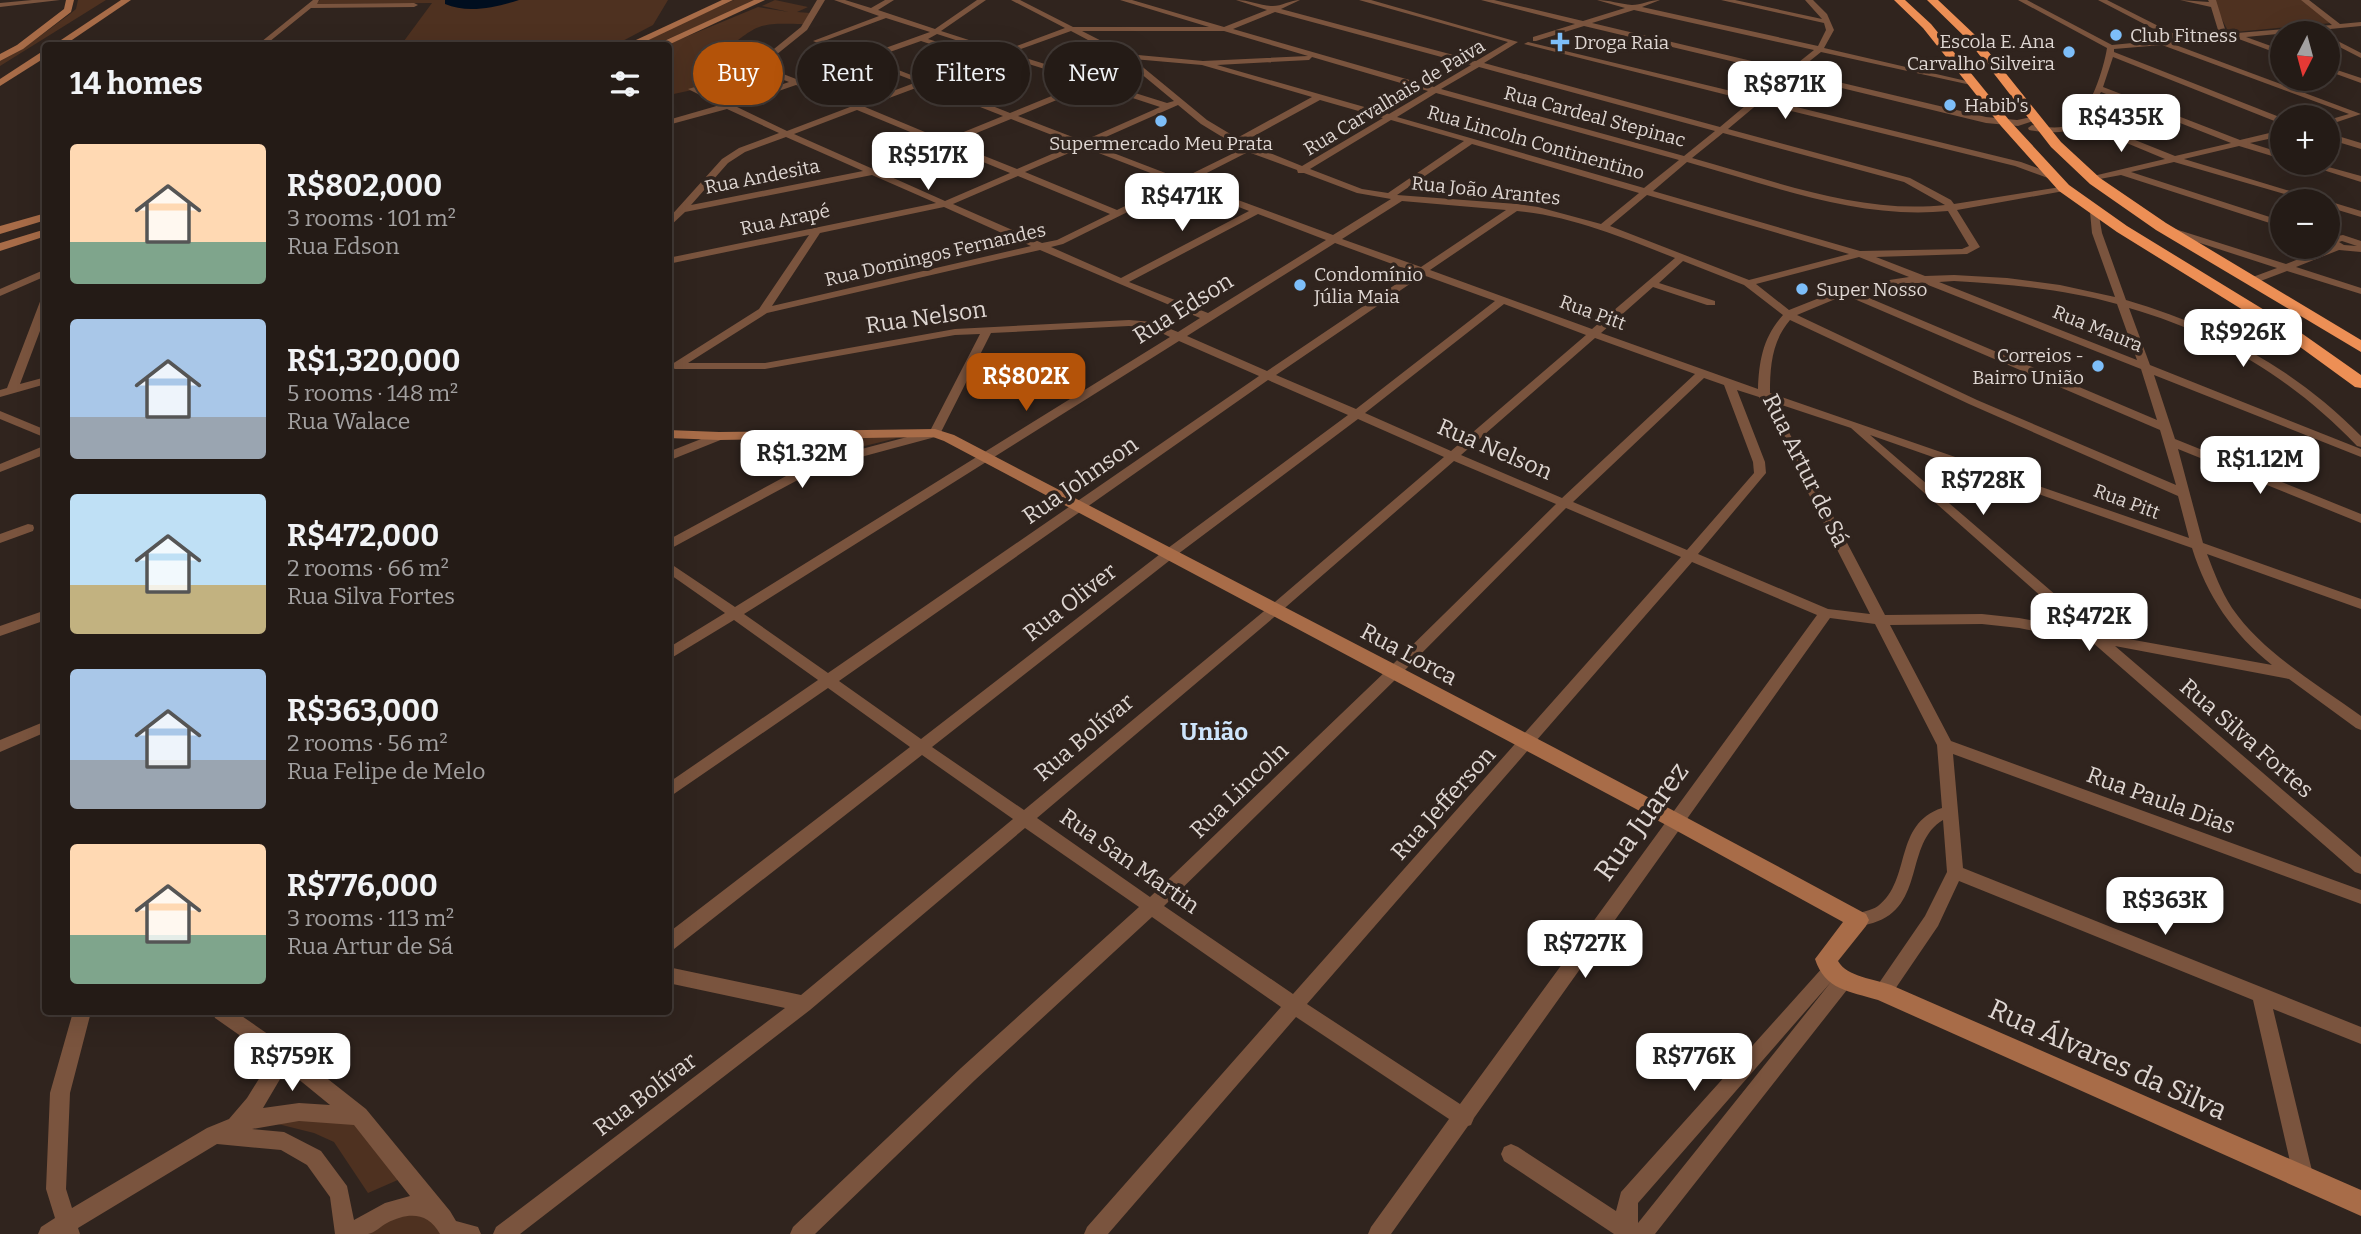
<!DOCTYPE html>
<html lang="en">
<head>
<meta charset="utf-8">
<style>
	body { margin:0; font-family:Bitter,serif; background:#2c241f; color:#f1f3f6; height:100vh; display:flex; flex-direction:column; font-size:26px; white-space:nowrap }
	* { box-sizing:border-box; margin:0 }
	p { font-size:23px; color:#a3a1a1 }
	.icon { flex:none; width:38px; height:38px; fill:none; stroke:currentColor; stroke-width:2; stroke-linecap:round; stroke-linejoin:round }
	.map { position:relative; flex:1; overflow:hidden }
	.sheet { position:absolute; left:42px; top:42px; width:630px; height:973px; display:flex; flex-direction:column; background:#241b16; border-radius:7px; box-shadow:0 7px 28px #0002,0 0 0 2px #413935 }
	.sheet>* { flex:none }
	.banner { position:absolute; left:693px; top:42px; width:665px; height:63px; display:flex; gap:14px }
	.needle { width:46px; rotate:186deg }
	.controls { position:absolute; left:2270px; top:21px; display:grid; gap:14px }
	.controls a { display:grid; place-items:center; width:70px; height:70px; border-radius:50%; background:#241b16; box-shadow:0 7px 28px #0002,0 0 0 2px #413935; font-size:35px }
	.price { position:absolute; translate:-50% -60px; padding:0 16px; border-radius:14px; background:#fff; color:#222; font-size:23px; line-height:46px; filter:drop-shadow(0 2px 4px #0008) }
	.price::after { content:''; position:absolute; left:50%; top:42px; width:21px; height:16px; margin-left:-10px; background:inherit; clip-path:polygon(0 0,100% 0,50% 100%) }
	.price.selected { background:#b45309; color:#fff }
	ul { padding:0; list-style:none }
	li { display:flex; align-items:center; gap:21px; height:175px; padding:0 28px }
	li span { display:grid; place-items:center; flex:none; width:196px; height:140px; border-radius:7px; color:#555 }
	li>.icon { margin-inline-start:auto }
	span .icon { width:84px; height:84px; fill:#fffc; stroke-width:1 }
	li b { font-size:30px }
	h2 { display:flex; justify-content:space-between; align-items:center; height:84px; padding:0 28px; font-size:30px }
	.tag { padding:0 24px; border-radius:32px; background:#241b16; box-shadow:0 7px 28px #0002,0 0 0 2px #413935; font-size:24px; line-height:63px }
	.tag.selected { background:#b45309; color:#fff }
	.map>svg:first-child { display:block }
	.green { fill:#4e3120 }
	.water { fill:#000e1f }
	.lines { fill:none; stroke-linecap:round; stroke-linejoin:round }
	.street { fill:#7a543e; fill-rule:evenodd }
	.secondary { fill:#a86c48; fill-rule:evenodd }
	.highway { fill:#ed8f55; fill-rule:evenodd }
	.poi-dot { fill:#7dbef9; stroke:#30241e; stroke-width:2.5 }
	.labels { text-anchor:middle; stroke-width:7; stroke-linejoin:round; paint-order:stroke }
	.far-poi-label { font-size:19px; fill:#ded6d2; stroke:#30241e; text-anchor:start }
	.far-street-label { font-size:19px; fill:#ded6d2; stroke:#30241e }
	.street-label { font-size:23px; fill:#ded6d2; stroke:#30241e }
	.neighbourhood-label { font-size:24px; font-weight:bold; fill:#cee5fc; stroke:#30241e }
	.near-street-label { font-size:28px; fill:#ded6d2; stroke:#30241e }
</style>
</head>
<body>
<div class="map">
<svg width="2361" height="1234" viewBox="0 0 2361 1234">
	<rect width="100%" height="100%" fill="#30241e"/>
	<g class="green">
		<polygon points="78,0 106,0 0,66 0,61 21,50 70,14 76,9"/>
		<polygon points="320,0 668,0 653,25 613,46 401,45 432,3 316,4"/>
		<polygon points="734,0 758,0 654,45 630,46"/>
		<path d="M775,0L808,7L797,12L810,13L803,24C758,23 760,23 725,50L729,56L758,62L750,68L759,71L711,86L669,95L668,46H664L758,7L789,12L762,6Z"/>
		<polygon points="2212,0 2304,0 2332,23 2235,32 2227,29"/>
		<polygon points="838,438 897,438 800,462"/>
		<polygon points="300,1117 354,1122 400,1179 368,1193 334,1142 314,1133 270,1122"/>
		<polygon points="401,1212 432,1216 443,1234 361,1234"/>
	</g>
	<path class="water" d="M445,0H519C497,7 468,14 445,4Z"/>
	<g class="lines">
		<g class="street">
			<polygon points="32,0 60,0 0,7 0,3"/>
			<polygon points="313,0 319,0 317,4 414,3 418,5 414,7 311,8 264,46 256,46"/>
			<path d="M817,0H825L807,30L766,63L768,68L796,79L856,59L813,41L879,16L834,0H845L871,8L885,0H894L878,10L935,29L977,0H986L941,31L1003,51L1065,28L1011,0H1020L1073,27H1209L1120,0H1132L1224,27L1267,10L1236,0C1249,0 1259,5 1271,6C1280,7 1290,0 1300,0L1281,9L1476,61L1508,42L1359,0H1371L1518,42L1484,63L1720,127L1751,101L1524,44L1528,42L1756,97L1785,74L1584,26L1536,41H1533V37L1575,24L1481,0H1494L1583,21L1625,8L1597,0C1609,0 1620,4 1632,5C1641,5 1650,0 1660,0L1642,7L1818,46L1826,30L1824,23L1721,0H1735L1822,19L1805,0H1813L1827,14L1834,30L1824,48L1975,83L1971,85L1821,52L1796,72L1986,117L2017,120L2036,116V120L2018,126L1986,123L1792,76L1764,99L2021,162L2054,174V178H2048L2015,166L1759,103L1728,129L1910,178L1951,200L1954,204L2067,186V190L2064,191L1957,210L1980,247L1967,254L1876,257L1925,276L1954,275L2007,278L2060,285L2115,297L2092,233L2090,212L2098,210L2102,233L2126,300C2216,326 2295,369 2361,436V447L2357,446C2293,379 2217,333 2129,308L2150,365L2361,449V457L2154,375L2175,439L2361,514V523L2178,449L2203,543L2361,599V609L2207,554C2214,572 2221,591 2232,608C2263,653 2317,684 2361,716V730L2356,728L2289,679L2115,646L2361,857V874L2355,872L2092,642L2019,628L1982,624L1890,625L1951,741L2361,890V904L1953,754L1963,868L2361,1027V1044L2273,1009L2314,1179L2311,1186L2304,1189L2297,1186L2294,1179L2253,1000L1959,881L1938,926L1889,998L1883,1000L1877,998L1874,992L1877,986L1925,916L1947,872L1943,820C1904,843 1926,907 1873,923C1865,925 1859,928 1852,925L1849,920L1852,915C1860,912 1871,911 1878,906C1912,880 1893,824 1942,808L1937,745L1875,624L1830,618L1474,1118L1471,1125L1468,1126L1391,1234H1368L1371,1227L1449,1119L1296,1017L1108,1234H1084L1087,1227L1281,1007L1152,917L975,1080L815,1234H790L793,1227L961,1068L1139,907L1025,828L810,1010L520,1234H493L496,1227L785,1008L668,983V967L801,995L1013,819L922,755L674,949L668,951V933L910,747L828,688L668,798V783L818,680L734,620L668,660V648L725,613L668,573V562L735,607L1170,337L1151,328L1129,326L991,333L939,436L820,468L668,550V540L812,462L930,431L980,334L955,335L765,369H675L669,366L759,309L809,235L668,264V258L936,203L872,175L685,212L668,228V219L722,159L739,148L779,133L727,109L668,125V120L720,105L688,89L695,87L728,103L789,82L761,71L758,62L801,27ZM1634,10L1814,50L1789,70L1592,23ZM1275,12L1471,65L1434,87L1233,29ZM886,18L930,32L863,56L824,41ZM1071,31L1122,58L1174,101L1167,103L1100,82L1099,79H1093L1010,53ZM1082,31H1224L1308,56L1203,61L1127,54ZM937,34L996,53L985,57L928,39ZM921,41L978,60L924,80L870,59ZM1003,56L1086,82L1010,113L932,82ZM1312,57L1428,91L1389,114L1217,65L1309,60ZM1133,59L1202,65L1312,97L1237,138L1207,120ZM863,61L917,82L858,104L803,82ZM1479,67L1715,131L1684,156L1441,89ZM796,85L850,107L787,131L735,106ZM924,85L1003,116L944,140L865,107ZM1093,85L1160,107L1083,141L1018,116ZM1436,93L1679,160L1644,188L1397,117ZM1320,100L1383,118L1302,166L1243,142ZM1178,105L1201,124L1242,149L1181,179L1090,144ZM857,110L937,143L873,169L794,134ZM1011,119L1075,144L1017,169L952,143ZM1391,120L1464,141L1388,193L1362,189L1310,169ZM1723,133L1904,182L1945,205C1859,214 1775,181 1692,158ZM786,137L863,171L691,205L728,163L745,152ZM1472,144L1639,193L1601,224L1538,207L1517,204L1397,195ZM944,146L1010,173L945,201L880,172ZM1083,147L1174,182L1117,210L1025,172ZM1248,152L1297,170L1298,173H1304L1357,193L1391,199L1333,235L1189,182ZM1687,162C1773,186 1859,220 1948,211L1969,246L1962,249L1860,251L1653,191ZM1018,176L1110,214L1057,240L1042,243L953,204ZM1182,185L1249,211L1121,278L1051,247L1063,244ZM1647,195L1849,254L1749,280L1610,226ZM1402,201L1506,210L1421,267L1342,239ZM944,207L1031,246L772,306L820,233ZM1517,211C1572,216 1624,238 1675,258L1592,329L1430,270ZM1258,214L1326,240L1208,313L1129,282ZM1335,243L1414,272L1267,371L1187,336ZM1040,250L1200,318L1178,332L1153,322L1129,320L955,329L765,363H688L767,313ZM1859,257L1909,277L1837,288V291L1789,310L1756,284ZM1683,261L1744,285L1783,315C1763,337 1759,361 1758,389L1601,333L1653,287L1707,305H1715V301L1659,283ZM1423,275L1495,301L1356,409L1276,375ZM1954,281C2009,284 2064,289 2117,304L2137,360L1939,282ZM1904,283H1923L2141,369L2157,420L1855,292ZM1845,295L2160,430L2176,485L1977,400L1797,315ZM1504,304L1586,335L1451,451L1365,413ZM1790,320L1969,404L2178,496L2189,538L1770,393C1770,366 1772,341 1790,320ZM1595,338L1695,374L1562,498L1461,455ZM1179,341L1259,376L828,673L744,614ZM1704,378L1724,385L1753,462L1754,473L1687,550L1573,502ZM1268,380L1348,415L1164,551L921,739L839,681ZM1737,390L1759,397L1870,614L1828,609L1698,554L1766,473L1765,462ZM1773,402L1851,428L2078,629L2019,618L1982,614L1885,615ZM1358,419L1444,457L1269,607L1024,810L932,747L1174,557ZM1870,435L2192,548C2207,596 2233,634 2272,665L2101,634ZM1454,461L1556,504L1388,669L1150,897L1037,818L1279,613ZM1566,508L1681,557L1293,994L1164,906L1398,677ZM1692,562L1817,615L1460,1104L1307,1004Z"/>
			<path d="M2018,0H2027L2112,45L2173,39L2098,0H2107L2182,38L2226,34L2218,30L2211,7L2180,0L2209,2L2208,0H2216L2225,29L2237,33L2332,25L2301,0H2309L2340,24L2361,22V26L2246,37L2282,50V55L2236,38L2173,44L2361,114L2331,124H2328V120L2349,114L2162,45L2114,49V52L2282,118V124L2113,57L2103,87L2240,140L2282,130V136L2250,143L2282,153V159L2239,146L2184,159L2323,201H2309L2174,162L2131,172L2282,221V227L2121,175L2089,181V177L2165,159L2081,124C2066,135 2046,133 2029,130L2028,128L2032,125C2044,127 2060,130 2071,124C2090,113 2104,68 2107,48ZM2101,92L2231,143L2175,156L2085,120Z"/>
			<polygon points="2328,36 2361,53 2361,58 2328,41"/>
			<polygon points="2328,67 2361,78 2361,83 2328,71"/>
			<polygon points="2328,133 2361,143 2361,149 2328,139"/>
			<polygon points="2301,163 2314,163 2361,176 2361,182"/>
			<polygon points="2328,201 2361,211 2361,217 2328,207"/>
			<path d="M2166,228H2172L2286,264L2332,246L2328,243V238L2343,235L2361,241V252L2339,250L2296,267L2361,288V294L2287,271L2258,282H2250V278L2277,268L2166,232ZM2342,241L2357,246L2344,245L2339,242Z"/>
			<polygon points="46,269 46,276 0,296 0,289"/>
			<polygon points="46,296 46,315 20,384 46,377 46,384 0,397 0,390 7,388 41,299"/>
			<polygon points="0,411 46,430 46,438 0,419"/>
			<polygon points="719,432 723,433 725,436 723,439 668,461 668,452"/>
			<polygon points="46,445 46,454 0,472 0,464"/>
			<polygon points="28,524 33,525 34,528 33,531 0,543 0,534"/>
			<polygon points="46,610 46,620 0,636 0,626"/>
			<polygon points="46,721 46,732 0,752 0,740"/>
			<path d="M1830,963L1836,966L1839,971L1837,975L1844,972L1850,974L1853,980L1850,986L1655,1234H1614L1504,1161L1501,1154L1504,1147L1511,1144L1518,1147L1616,1211L1621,1192L1824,966ZM1831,982L1638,1223V1203Z"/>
			<path d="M73,1012H91L70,1093L66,1189L72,1208L207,1128L229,1119L247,1098L272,1058L215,1018L213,1012H236L291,1050L366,1109L450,1211L456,1221L478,1227L481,1234H440C428,1212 408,1212 387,1223C381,1226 375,1233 368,1234C358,1234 345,1234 335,1234L330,1197L307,1165L281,1150L217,1144L78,1228L80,1234H38L41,1227L55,1218L46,1189L50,1093ZM286,1069L330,1105L299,1103L263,1108ZM299,1121L354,1125L410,1196L385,1203L354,1220L347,1186L321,1151L284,1132L252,1129Z"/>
		</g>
		<g class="secondary">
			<polygon points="66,0 74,0 71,12 23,49 0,61 0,54 17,45 64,9"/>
			<polygon points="121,0 131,0 63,46 52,46"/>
			<polygon points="722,0 733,0 636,46 623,46"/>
			<polygon points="754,0 765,0 666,46 653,46"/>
			<polygon points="46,49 46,57 0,86 0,79"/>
			<polygon points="46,213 46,220 0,234 0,226"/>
			<polygon points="46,229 46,236 0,251 0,243"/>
			<path d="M935,429L954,435C1258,594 1564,750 1866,914L1869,920L1866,926L1838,961C1847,977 1875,979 1891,985L2361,1190V1216L1878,1000C1849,991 1825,990 1815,959L1843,922L1668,826L944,441L933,437L719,440L668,438V430L719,432Z"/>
		</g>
		<g class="highway">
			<polygon points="1894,0 1905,0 1931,24 2009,120 2069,185 2127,226 2297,330 2361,375 2361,388 2355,387 2285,336 2117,232 2059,191 2001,126 1923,28"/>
			<polygon points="1927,0 1938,0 1975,35 2061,142 2100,178 2166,223 2361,340 2361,352 2156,230 2090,184 2051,147 1967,39"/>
		</g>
	</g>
	<g class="poi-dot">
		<circle cx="2116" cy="35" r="7"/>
		<path d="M1556.5 31.5h7v7h7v7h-7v7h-7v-7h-7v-7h7z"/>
		<circle cx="2069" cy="52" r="7"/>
		<circle cx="1950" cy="105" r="7"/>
		<circle cx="1161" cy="121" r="7"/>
		<circle cx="1300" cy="285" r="7"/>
		<circle cx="1802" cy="289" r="7"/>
		<circle cx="2098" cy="366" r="7"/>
	</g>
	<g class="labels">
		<g class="far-poi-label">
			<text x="2130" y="42">Club Fitness</text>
			<text x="2055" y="48" text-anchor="end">Escola E. Ana<tspan x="2055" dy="22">Carvalho Silveira</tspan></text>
			<text x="1574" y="49">Droga Raia</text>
			<text x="1964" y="112">Habib's</text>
			<text x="1161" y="150" text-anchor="middle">Supermercado Meu Prata</text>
			<text x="1314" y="281">Condomínio<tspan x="1314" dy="22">Júlia Maia</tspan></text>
			<text x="1816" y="296">Super Nosso</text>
			<text x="2084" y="362" text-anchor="end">Correios -<tspan x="2084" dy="22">Bairro União</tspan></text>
		</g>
		<g class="far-street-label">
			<text transform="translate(1394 97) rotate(-31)" y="7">Rua Carvalhais de Paiva</text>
			<text transform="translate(1595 116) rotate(15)" y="7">Rua Cardeal Stepinac</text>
			<text transform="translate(1536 142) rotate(16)" y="7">Rua Lincoln Continentino</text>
			<text transform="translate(762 176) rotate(-11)" y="7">Rua Andesita</text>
			<text transform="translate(1486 190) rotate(6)" y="7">Rua João Arantes</text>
			<text transform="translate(785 219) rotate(-12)" y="7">Rua Arapé</text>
			<text transform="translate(935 254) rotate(-13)" y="7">Rua Domingos Fernandes</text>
			<text transform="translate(1593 312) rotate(20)" y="7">Rua Pitt</text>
			<text transform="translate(2098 328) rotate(22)" y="7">Rua Maura</text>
			<text transform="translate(2127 501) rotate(20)" y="7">Rua Pitt</text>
		</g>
		<g class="street-label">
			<text transform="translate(1183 308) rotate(-32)" y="8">Rua Edson</text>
			<text transform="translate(926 317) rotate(-8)" y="8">Rua Nelson</text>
			<text transform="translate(1495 449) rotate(23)" y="8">Rua Nelson</text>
			<text transform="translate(1806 470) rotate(64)" y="8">Rua Artur de Sá</text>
			<text transform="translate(1080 480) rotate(-35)" y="8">Rua Johnson</text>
			<text transform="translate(1070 602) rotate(-38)" y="8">Rua Oliver</text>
			<text transform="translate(1409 654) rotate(28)" y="8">Rua Lorca</text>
			<text transform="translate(1084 737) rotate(-40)" y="8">Rua Bolívar</text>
			<text transform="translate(2247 738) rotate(41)" y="8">Rua Silva Fortes</text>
			<text transform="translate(1239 790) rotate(-44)" y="8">Rua Lincoln</text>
			<text transform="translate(2161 800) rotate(20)" y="8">Rua Paula Dias</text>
			<text transform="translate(1443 803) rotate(-48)" y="8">Rua Jefferson</text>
			<text transform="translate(1130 861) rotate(35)" y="8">Rua San Martin</text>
			<text transform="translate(645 1094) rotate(-37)" y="8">Rua Bolívar</text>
		</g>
		<g class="neighbourhood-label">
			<text x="1214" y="740">União</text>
		</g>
		<g class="near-street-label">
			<text transform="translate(1641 821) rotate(-54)" y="10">Rua Juarez</text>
			<text transform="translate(2108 1059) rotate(24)" y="10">Rua Álvares da Silva</text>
		</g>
	</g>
</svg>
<div class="controls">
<a><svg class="needle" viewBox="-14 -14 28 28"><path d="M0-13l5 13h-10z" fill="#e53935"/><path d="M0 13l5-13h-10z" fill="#a3a1a1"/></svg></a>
<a>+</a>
<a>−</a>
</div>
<b class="price" style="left:1785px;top:121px">R$871K</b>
<b class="price" style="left:2121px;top:154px">R$435K</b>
<b class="price" style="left:928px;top:192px">R$517K</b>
<b class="price" style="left:1182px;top:233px">R$471K</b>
<b class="price" style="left:2243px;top:369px">R$926K</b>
<b class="price selected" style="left:1026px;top:413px">R$802K</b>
<b class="price" style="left:802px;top:490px">R$1.32M</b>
<b class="price" style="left:2260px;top:496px">R$1.12M</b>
<b class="price" style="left:1983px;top:517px">R$728K</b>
<b class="price" style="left:2089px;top:653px">R$472K</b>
<b class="price" style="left:2165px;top:937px">R$363K</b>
<b class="price" style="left:1585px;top:980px">R$727K</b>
<b class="price" style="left:292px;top:1093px">R$759K</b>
<b class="price" style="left:1694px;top:1093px">R$776K</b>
<div class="banner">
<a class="tag selected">Buy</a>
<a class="tag">Rent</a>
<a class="tag">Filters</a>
<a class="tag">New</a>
</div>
<section class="sheet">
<h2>14 homes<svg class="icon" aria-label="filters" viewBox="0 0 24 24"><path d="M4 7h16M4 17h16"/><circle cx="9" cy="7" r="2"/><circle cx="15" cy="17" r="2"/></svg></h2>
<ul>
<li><span style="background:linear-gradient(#ffd9b3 70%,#7fa58c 0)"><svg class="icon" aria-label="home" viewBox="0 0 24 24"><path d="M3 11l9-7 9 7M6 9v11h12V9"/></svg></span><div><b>R$802,000</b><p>3 rooms · 101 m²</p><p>Rua Edson</p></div></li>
<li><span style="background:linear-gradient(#a9c7e8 70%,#9aa5b1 0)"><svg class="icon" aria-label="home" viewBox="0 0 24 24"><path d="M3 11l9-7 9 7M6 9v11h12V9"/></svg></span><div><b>R$1,320,000</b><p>5 rooms · 148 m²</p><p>Rua Walace</p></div></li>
<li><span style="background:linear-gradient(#bfe0f5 65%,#c2b280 0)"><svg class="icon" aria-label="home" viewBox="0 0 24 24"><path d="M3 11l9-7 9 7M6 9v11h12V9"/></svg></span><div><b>R$472,000</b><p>2 rooms · 66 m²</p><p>Rua Silva Fortes</p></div></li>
<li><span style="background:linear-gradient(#a9c7e8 65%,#9aa5b1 0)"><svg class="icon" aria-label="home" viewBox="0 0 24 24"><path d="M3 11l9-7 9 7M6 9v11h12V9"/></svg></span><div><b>R$363,000</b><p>2 rooms · 56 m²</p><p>Rua Felipe de Melo</p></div></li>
<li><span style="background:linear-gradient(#ffd9b3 65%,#7fa58c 0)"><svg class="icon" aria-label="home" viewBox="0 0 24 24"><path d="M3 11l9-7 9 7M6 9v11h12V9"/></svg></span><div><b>R$776,000</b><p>3 rooms · 113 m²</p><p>Rua Artur de Sá</p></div></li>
</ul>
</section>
</div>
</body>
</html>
